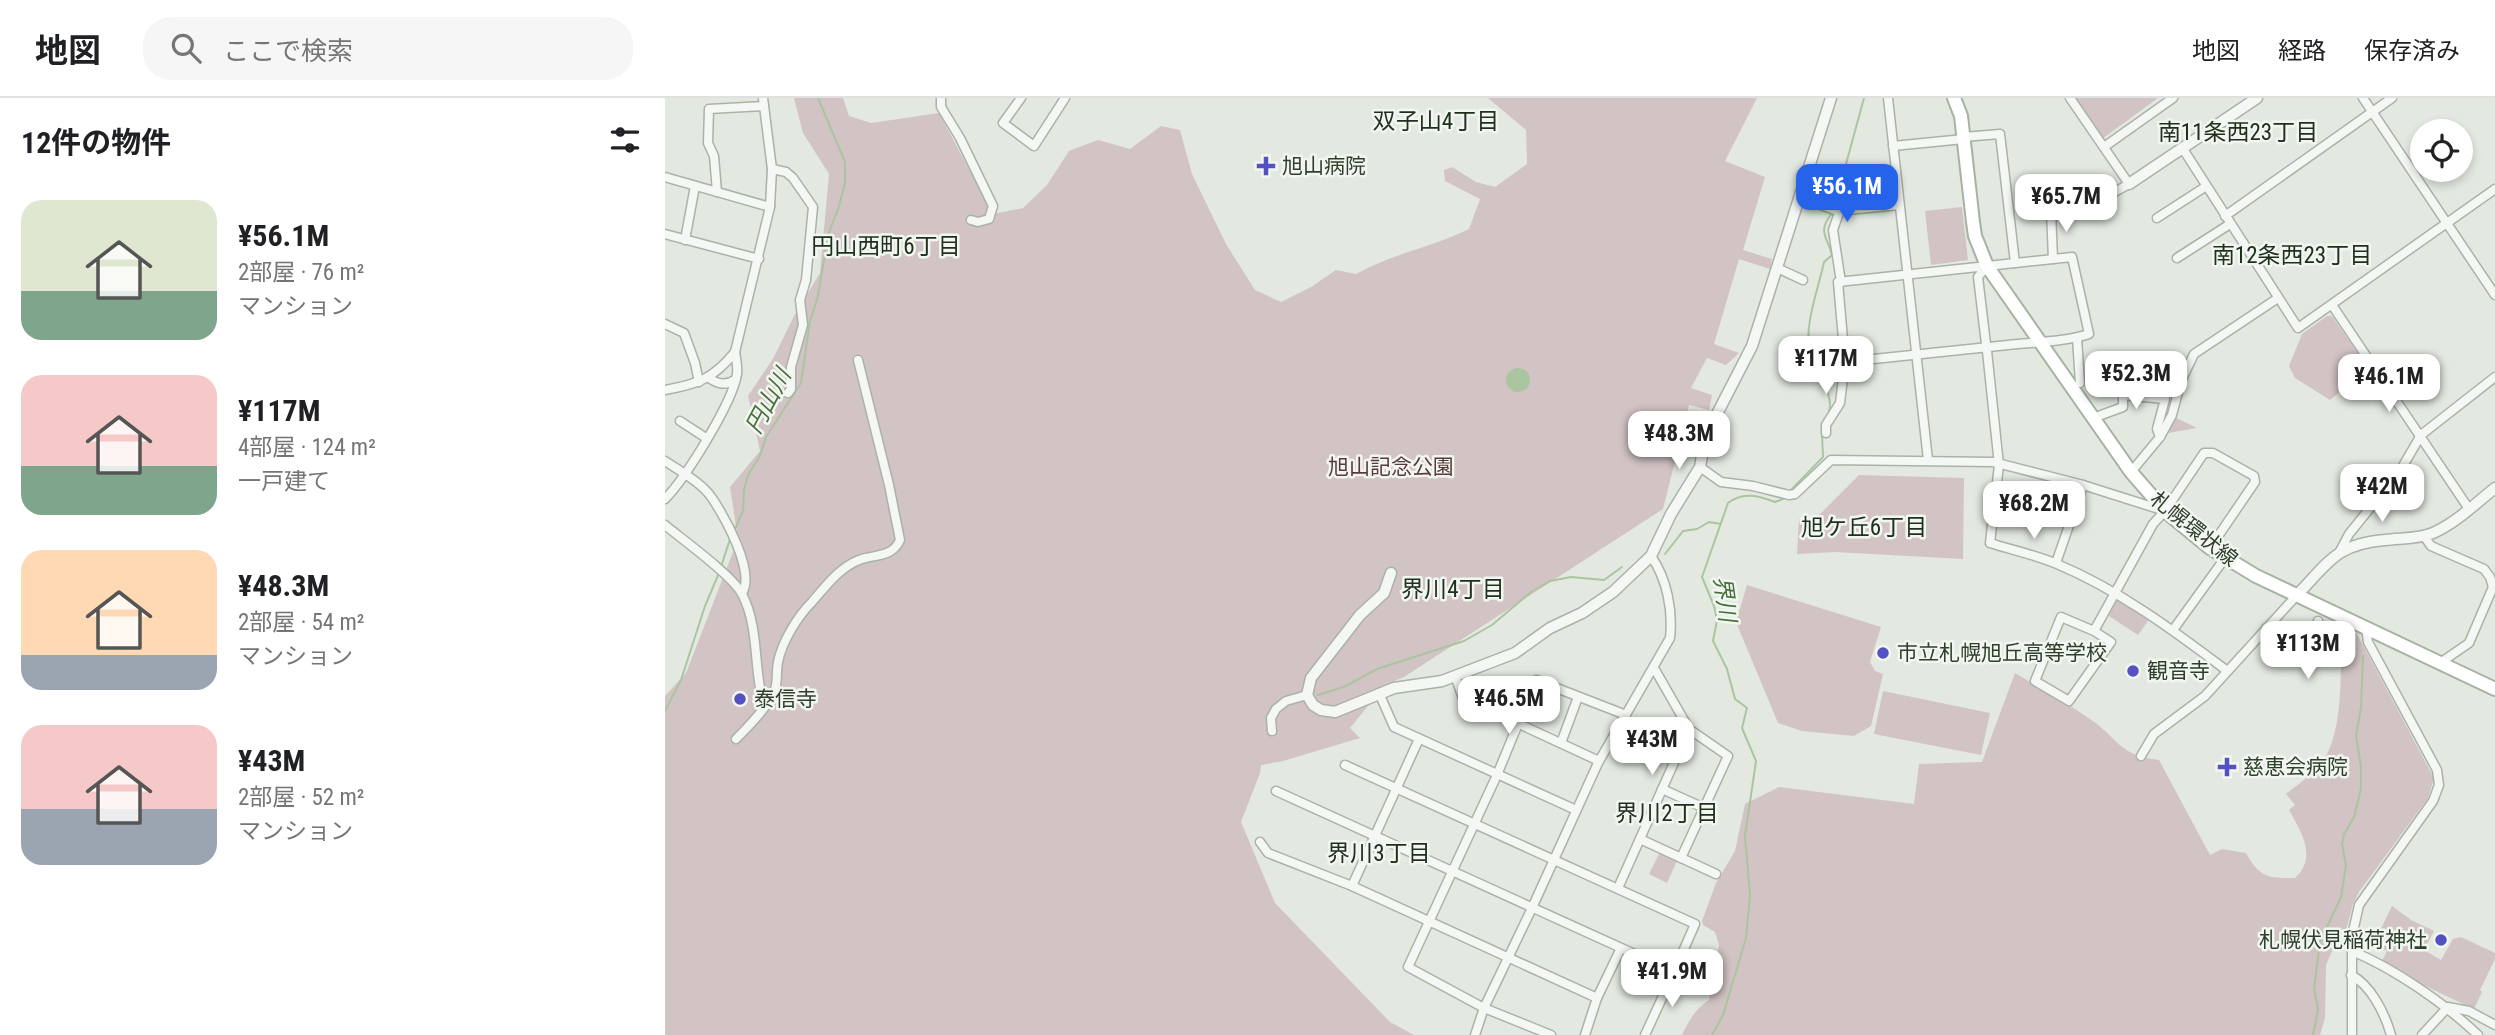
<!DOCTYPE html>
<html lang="ja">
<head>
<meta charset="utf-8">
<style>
	body { margin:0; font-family:"Roboto Condensed","Noto Sans JP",sans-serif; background:#f6f6f6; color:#202124; height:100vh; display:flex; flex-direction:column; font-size:26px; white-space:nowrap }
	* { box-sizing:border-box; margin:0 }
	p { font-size:23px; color:#757577 }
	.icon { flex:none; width:38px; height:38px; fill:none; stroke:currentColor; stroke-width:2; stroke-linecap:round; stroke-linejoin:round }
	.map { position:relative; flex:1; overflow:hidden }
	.details { display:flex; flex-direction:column; background:#fff; width:665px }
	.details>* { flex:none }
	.fabs { position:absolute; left:1745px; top:21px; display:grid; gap:14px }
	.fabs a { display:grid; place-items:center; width:63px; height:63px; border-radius:50%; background:#fff; box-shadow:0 4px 10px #0003; font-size:35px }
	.price { position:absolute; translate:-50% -60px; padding:0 16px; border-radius:14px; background:#fff; color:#222; font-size:23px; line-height:46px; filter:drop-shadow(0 2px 4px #0008) }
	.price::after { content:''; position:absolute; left:50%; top:42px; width:21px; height:16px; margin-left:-10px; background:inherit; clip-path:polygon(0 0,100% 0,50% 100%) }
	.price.current { background:#2563eb; color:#fff }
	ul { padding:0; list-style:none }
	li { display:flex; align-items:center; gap:21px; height:175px; padding:0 21px }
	li span { display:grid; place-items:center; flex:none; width:196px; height:140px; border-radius:21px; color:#555 }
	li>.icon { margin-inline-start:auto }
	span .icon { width:84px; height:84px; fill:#fffc; stroke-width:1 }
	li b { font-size:30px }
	h2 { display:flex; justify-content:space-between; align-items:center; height:84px; padding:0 21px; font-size:30px }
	header { display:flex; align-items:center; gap:42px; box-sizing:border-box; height:98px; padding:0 35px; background:#fff; border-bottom:2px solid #e0e0e0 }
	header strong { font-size:33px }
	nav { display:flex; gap:38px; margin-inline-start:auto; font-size:24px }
	.search { width:490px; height:63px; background:#f6f6f6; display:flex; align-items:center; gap:18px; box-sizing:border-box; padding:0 24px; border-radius:28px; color:#757577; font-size:26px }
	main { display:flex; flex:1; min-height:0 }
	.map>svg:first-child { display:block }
	.green { fill:#d2c3c4 }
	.water { fill:#abc5a0 }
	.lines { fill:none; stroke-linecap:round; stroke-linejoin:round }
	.stream { stroke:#abc5a0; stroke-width:2 }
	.minor-casing { stroke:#a9b3a7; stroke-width:11 }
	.tertiary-casing { stroke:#a9b3a7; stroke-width:13 }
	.primary-casing { stroke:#a6b3a2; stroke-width:16 }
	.minor { stroke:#f4f7f4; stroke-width:8 }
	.tertiary { stroke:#f4f7f4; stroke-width:10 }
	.primary { stroke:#fff; stroke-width:12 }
	.poi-dot { fill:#5452c2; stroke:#f2f6f1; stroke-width:2.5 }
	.labels { text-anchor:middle; stroke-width:5; stroke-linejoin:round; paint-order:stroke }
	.poi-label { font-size:21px; fill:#2f3f2b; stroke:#f2f6f1; text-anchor:start }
	.park-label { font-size:21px; fill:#593a3a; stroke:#f2f6f1 }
	.street-label { font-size:21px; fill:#2f3f2b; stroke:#f2f6f1 }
	.neighbourhood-label { font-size:23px; fill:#20301d; stroke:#f2f6f1 }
	.water-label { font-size:23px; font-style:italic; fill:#486f39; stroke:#f2f6f1 }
</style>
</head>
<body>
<header>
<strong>地図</strong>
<div class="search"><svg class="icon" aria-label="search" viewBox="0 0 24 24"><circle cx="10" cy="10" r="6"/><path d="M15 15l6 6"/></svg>ここで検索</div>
<nav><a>地図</a><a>経路</a><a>保存済み</a></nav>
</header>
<main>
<section class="details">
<h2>12件の物件<svg class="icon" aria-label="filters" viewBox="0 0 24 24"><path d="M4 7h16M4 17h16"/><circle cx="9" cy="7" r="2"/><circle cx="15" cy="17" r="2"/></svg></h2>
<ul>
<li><span style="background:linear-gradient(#dfe7d0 65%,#7fa58c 0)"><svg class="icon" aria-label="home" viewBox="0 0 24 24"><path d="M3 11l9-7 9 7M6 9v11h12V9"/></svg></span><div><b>¥56.1M</b><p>2部屋 · 76 m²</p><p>マンション</p></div></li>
<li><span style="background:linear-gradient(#f6c9c9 65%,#7fa58c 0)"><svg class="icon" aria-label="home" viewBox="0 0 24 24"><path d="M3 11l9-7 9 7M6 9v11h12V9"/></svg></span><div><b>¥117M</b><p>4部屋 · 124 m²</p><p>一戸建て</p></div></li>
<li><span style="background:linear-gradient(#ffd9b3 75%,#9aa5b1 0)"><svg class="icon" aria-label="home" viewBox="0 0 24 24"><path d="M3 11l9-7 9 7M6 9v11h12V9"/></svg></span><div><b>¥48.3M</b><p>2部屋 · 54 m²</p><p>マンション</p></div></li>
<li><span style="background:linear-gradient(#f6c9c9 60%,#9aa5b1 0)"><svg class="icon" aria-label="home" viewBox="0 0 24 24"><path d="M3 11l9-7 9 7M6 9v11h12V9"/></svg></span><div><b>¥43M</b><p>2部屋 · 52 m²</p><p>マンション</p></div></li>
</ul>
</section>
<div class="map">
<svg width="1830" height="937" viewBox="0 0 1830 937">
	<rect width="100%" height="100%" fill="#e3e9e1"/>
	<g class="green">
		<path d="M129,0H178L184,18L206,25L274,15L328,116L358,110L382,87L404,53L433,42L465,51L496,28L515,32L527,76L561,146L590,192L616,204L646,189L671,172L691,176C726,156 768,149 804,131L815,101L780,83L779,72L787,69L811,84L830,89L862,66L861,32L823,0H1092L1060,63L1100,79L1078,152L1107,161L1105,171L1074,161L1049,246L1074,255L1061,267L1042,260L1026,290L1047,297L1044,312L1024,307L998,411L739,579L720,587L685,630L695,640L618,663L596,667L595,675L576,724L610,805L725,924L749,937H0V598L21,575L73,441L65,389L95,353L83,298L109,259L129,218L155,175L164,76L138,35Z"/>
		<polygon points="1407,0 1493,0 1437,41"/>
		<polygon points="1297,109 1303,162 1266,167 1260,113"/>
		<polygon points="1662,218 1667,218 1699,264 1692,269 1697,276 1665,302 1630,280 1624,268 1637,236"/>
		<polygon points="1511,320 1532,330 1503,335"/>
		<polygon points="1194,377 1299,380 1298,461 1170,454 1132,456 1134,421 1150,421"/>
		<polygon points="1082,487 1216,529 1205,564 1210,573 1218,576 1206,628 1189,638 1137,633 1113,625 1071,524"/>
		<polygon points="1456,502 1485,520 1473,537 1444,518 1451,503"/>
		<path d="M1676,528L1692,536L1769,680L1763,700L1694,794L1688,806L1680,836L1674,837L1661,867L1660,920L1655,937H1017C1024,923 1030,911 1044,902L1054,847L1050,834L1038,827L1037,823L1051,785L1070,753L1080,706L1114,689L1249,706L1254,666L1317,664L1350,575C1375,590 1401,604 1425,621C1453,640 1454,658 1494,662L1545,757L1557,751L1581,755C1595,780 1603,780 1630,780C1653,759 1636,734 1624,712L1630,707L1621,696C1633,686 1649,676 1658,663C1680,630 1675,567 1676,528Z"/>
		<polygon points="1218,593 1325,615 1316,657 1209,636"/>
		<polygon points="995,754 1012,763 1002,785 984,776"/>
		<polygon points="1727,808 1746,822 1769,833 1759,852 1776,862 1788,841 1796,839 1830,855 1830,861 1815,892 1817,894 1809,911 1756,886 1717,863 1722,853 1709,845"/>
	</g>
	<circle class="water" cx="853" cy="282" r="12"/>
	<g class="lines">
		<g class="stream">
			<path d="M1174,108C1182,96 1173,80 1181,66L1199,0"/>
			<path d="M1164,314C1170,293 1147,273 1144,252C1140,224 1153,192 1159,164L1167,157C1162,138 1152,134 1167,115"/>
			<polyline points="1126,392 1158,359 1157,336"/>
			<polyline points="69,433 78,413 79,392 83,377 95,358 101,339 136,285 145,223 153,198 163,137 174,108 180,85 180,64 153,0"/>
			<polyline points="1000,456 1018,433 1032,431 1044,424 1056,426"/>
			<polyline points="56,469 66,438"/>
			<polyline points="653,597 681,588 712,571 799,543 827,527 866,494 885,483 906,479 939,482 957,469"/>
			<polyline points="0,613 16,582 40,508 54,475"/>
			<path d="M1047,937L1058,917L1081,840L1085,797L1080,738L1091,663L1077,630L1082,610L1070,601L1062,571L1048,543L1052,522L1049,508L1037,479L1063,405C1078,393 1094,398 1110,404L1118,401"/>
			<polyline points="1648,937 1653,911 1649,891 1655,844 1676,799 1681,767 1677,746 1679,736 1689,719 1696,691 1696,669 1691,638 1696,610 1698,558"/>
		</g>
		<defs>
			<g id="minor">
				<polyline points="276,0 276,9 295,40 328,108 324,121 313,124 306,122"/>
				<polyline points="356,0 338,25 369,48 400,0"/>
				<polyline points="1223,0 1263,362"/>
				<polyline points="1405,0 1464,86 1437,101"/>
				<polyline points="1698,0 1830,197"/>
				<polyline points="1298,39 1335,36 1350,165"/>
				<polyline points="1228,48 1299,41"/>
				<polyline points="1439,49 1508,0"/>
				<polyline points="1518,51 1633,230 1830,91"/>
				<polyline points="107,71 121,74 128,80 148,109 141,182 135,202 138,227 126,269 126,291 123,295"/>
				<polyline points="0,79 105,109"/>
				<polyline points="52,94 49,58 43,45 44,11 99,8"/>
				<polyline points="1135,100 1173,113 1234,107"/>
				<polyline points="1175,112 1168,132 1176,184"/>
				<polyline points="1386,112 1388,161"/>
				<polyline points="1560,118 1727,0"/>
				<polyline points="1492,120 1540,89"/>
				<polyline points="0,136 94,161"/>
				<polyline points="20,142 30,88"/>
				<polyline points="1512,160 1565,126"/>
				<path d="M1322,168L1173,184L1180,264C1235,258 1289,253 1343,247C1370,244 1399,244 1424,236L1407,159L1322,168L1313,179L1321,246L1322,253L1334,367L1325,445C1347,452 1371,457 1392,466C1454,492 1508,532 1561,572"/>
				<polyline points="1112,170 1138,182"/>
				<polyline points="1667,207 1804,411"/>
				<polyline points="0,226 19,235 30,265 34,284"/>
				<polyline points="1412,240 1415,285"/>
				<path d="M44,280C53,286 60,288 70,282"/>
				<path d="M0,292C33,286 48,281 70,254L105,109L107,71L98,0"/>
				<polyline points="1428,320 1458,309 1458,297 1500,301 1492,331 1495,339"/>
				<polyline points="15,323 41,340"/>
				<polyline points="1161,335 1161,327 1175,305 1180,264"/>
				<path d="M0,363C15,373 37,385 47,400C59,418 91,474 77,495"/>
				<polyline points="1035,369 1056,384 1088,388 1124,397 1130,396 1166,362 1328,364 1418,387 1497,412"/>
				<polyline points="1466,374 1495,339 1507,317 1516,283 1529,256 1613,200"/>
				<path d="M0,401C20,381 68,304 72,276C73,269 71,261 70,254"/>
				<path d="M0,427C18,442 68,478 77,496C95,530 88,573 99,608"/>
				<polyline points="1759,438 1766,448 1819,471 1825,479 1828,489 1804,545 1775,565"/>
				<polyline points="1675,453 1684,436 1735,373 1756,337 1830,279"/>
				<polyline points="1391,465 1418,387"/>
				<polyline points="1601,530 1643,569 1653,523"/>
				<polyline points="1508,532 1560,460"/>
				<polyline points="1429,533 1446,544 1404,603 1370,583 1396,519 1429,533 1488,426 1500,413 1539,355 1548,355 1589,378 1590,384 1545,450"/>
				<polyline points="790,578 798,600 934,663"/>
				<polyline points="714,595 729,629 911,712"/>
				<polyline points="607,633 606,620 611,611 621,603 642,597"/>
				<path d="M71,641C83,629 105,607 110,591C113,583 111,573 113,564C117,544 132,519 147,504C160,489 175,469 194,462C210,456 227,460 235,442L224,387L193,262"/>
				<polyline points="896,645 913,599"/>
				<polyline points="1476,658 1489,636 1540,598 1632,497"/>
				<polyline points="997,691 1039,710"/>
				<polyline points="611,693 1009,874 1030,826 680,667"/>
				<polyline points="975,741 1051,776"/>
				<polyline points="595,744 603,755 687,788 932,900"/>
				<polyline points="1016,760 1063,658 1024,631"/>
				<polyline points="687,788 754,641"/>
				<polyline points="953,790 1024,631 989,570"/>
				<path d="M1687,853C1730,871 1779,905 1813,937"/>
				<path d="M1686,877C1706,887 1720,916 1726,937"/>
				<path d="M810,937L819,910L867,810L933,665L1005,540C1008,512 1002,481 986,458"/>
				<polyline points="886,937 819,910 743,869 832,677 871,582 961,617"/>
				<polyline points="920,937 932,900 956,850"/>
				<polyline points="980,937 1009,874"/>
				<polyline points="1687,937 1687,838 1694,807 1768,703 1774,687 1772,672 1703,544 1701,530"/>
				<polyline points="1757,937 1783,909 1804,913 1830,927"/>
			</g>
			<g id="tertiary">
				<polyline points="1464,86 1592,0"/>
				<polyline points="726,475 719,495 695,517 646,580 642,597 648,607 656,612 670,614 729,590 777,583 850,555 885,530 917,515 948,494 986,458 1006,416 1035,369 1038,352 1051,318 1087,248 1166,0"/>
				<path d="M1632,497C1664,464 1671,446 1720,442C1736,440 1754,441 1768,435C1791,425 1811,405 1830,390"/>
			</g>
			<polyline id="primary" points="1289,0 1296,18 1308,124 1310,138 1322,168 1466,374 1500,413 1545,450 1591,478 1830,591"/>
		</defs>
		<use href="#minor" class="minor-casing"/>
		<use href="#tertiary" class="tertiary-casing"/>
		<use href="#primary" class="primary-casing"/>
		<use href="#minor" class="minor"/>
		<use href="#tertiary" class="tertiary"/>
		<use href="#primary" class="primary"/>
	</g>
	<g class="poi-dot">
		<path d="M597.5 57.5h7v7h7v7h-7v7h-7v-7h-7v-7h7z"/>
		<circle cx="1218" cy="555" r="7"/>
		<circle cx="1468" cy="573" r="7"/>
		<circle cx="75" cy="601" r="7"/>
		<path d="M1558.5 658.5h7v7h7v7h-7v7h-7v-7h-7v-7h7z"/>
		<circle cx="1776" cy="842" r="7"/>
	</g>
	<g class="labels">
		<g class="poi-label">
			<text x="617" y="75">旭山病院</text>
			<text x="1232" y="562">市立札幌旭丘高等学校</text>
			<text x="1482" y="580">観音寺</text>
			<text x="89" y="608">泰信寺</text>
			<text x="1578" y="676">慈恵会病院</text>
			<text x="1762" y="849" text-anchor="end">札幌伏見稲荷神社</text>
		</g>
		<g class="park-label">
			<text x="726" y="376">旭山記念公園</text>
		</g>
		<g class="street-label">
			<text transform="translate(1529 431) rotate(39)" y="7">札幌環状線</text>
		</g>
		<g class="neighbourhood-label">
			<text x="771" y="31">双子山4丁目</text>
			<text x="1573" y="42">南11条西23丁目</text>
			<text x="221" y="156">円山西町6丁目</text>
			<text x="1627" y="165">南12条西23丁目</text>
			<text x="1199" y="437">旭ケ丘6丁目</text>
			<text x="788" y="499">界川4丁目</text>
			<text x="1002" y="723">界川2丁目</text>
			<text x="714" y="763">界川3丁目</text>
		</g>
		<g class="water-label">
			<text transform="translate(103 303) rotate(-62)" y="8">円山川</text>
			<text transform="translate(1060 501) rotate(82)" y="8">界川</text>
		</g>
	</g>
</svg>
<div class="fabs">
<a><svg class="icon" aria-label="locate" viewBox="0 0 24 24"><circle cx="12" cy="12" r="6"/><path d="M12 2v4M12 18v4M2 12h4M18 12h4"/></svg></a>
</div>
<b class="price current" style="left:1182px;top:126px">¥56.1M</b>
<b class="price" style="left:1401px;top:136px">¥65.7M</b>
<b class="price" style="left:1161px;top:298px">¥117M</b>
<b class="price" style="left:1471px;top:313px">¥52.3M</b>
<b class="price" style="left:1724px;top:316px">¥46.1M</b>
<b class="price" style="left:1014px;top:373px">¥48.3M</b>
<b class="price" style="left:1717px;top:426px">¥42M</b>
<b class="price" style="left:1369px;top:443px">¥68.2M</b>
<b class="price" style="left:1643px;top:583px">¥113M</b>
<b class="price" style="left:844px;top:638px">¥46.5M</b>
<b class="price" style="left:987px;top:679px">¥43M</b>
<b class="price" style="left:1007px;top:911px">¥41.9M</b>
</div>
</main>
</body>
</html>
